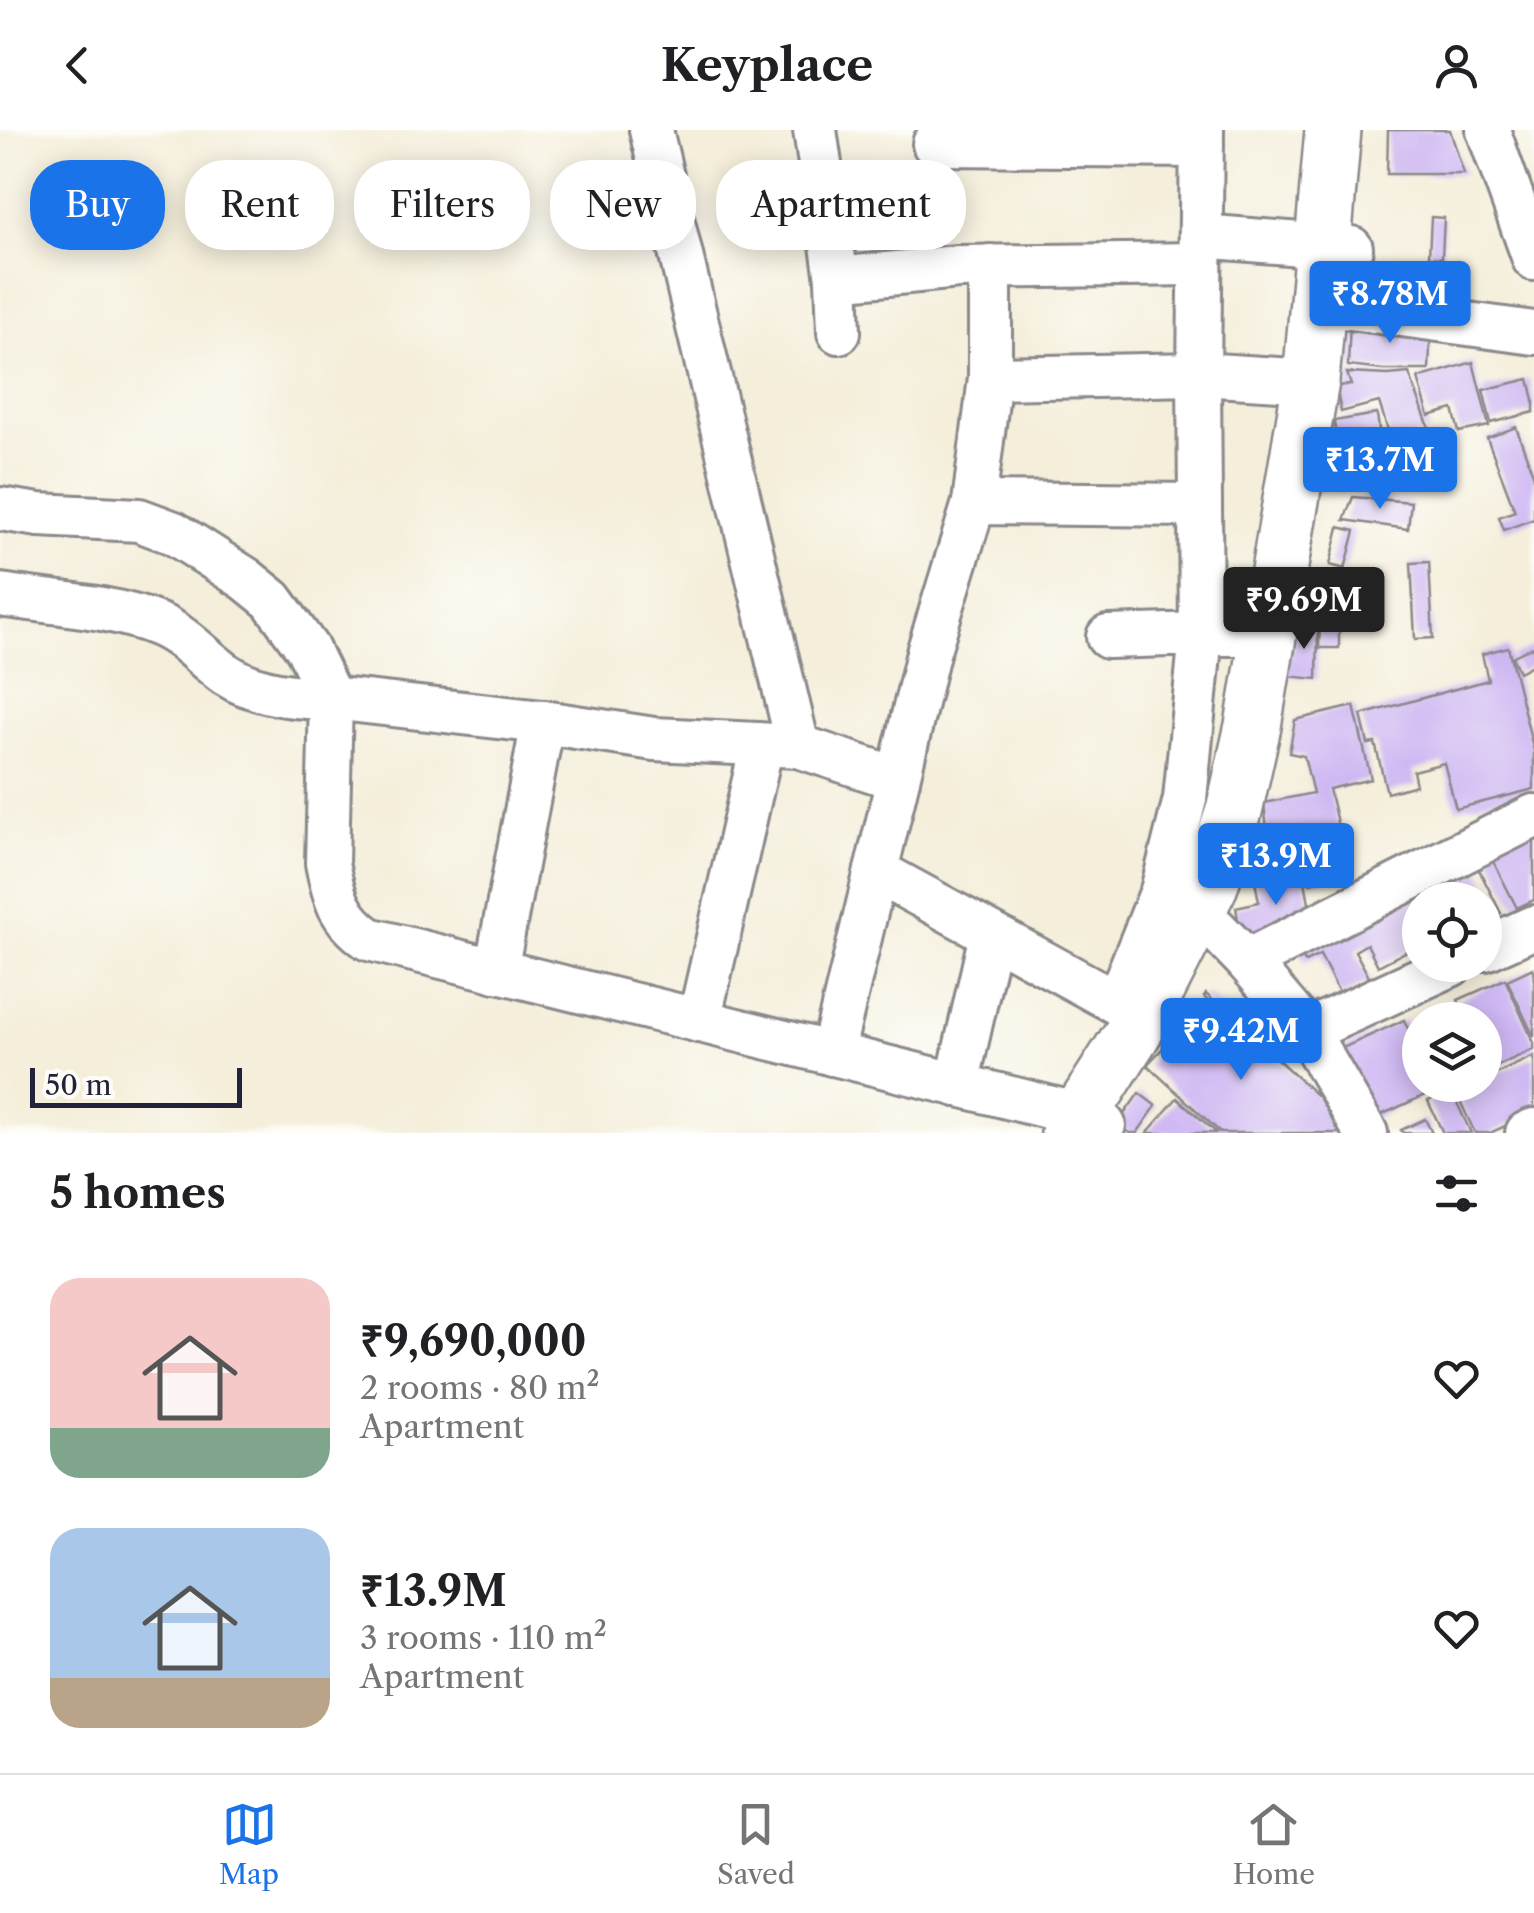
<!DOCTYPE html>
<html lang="en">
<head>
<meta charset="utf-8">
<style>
	body { margin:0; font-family:"Libre Caslon Text",serif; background:#f6f6f6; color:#202124; height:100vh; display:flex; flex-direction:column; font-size:38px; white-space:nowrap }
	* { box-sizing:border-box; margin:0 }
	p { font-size:32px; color:#757577 }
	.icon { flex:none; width:55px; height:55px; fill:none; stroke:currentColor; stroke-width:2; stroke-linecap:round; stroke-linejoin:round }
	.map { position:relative; height:1003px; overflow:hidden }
	.drawer { display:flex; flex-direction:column; background:#fff; flex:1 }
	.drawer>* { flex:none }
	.guide { position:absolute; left:30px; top:30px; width:1000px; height:90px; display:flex; gap:20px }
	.buttons { position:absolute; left:1402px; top:752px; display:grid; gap:20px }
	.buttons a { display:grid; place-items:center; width:100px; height:100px; border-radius:50%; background:#fff; box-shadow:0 5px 25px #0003; font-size:50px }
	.scale { position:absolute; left:30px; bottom:25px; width:212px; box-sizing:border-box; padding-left:10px; border:5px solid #22223b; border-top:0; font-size:28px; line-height:35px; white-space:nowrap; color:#22223b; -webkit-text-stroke:8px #fdfcf7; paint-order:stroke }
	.price { position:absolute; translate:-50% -85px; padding:0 22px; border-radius:10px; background:#1a73e8; color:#fff; font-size:32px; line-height:65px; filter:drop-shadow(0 2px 5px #0008) }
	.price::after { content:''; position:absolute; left:50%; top:60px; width:30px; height:22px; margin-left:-15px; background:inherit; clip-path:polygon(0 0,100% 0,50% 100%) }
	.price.active { background:#222; color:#fff }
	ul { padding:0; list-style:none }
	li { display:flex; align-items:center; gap:30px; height:250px; padding:0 50px }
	li span { display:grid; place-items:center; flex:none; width:280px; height:200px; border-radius:30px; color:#555 }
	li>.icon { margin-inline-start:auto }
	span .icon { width:120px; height:120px; fill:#fffc; stroke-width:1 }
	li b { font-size:42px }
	h2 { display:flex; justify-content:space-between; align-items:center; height:120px; padding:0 50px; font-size:42px }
	.chip { padding:0 35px; border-radius:40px; background:#fff; box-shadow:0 5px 25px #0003; font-size:35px; line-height:90px }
	.chip.active { background:#1a73e8; color:#fff }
	header { display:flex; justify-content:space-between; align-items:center; height:130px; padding:0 50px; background:#fff; font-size:45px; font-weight:800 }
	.tab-bar { display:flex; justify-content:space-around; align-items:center; height:140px; border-top:2px solid #e0e0e0; background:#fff; font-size:28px; color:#757577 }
	.tab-bar a { display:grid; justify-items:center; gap:5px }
	.tab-bar .active { color:#1a73e8 }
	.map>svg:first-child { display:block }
	.building { fill:#ceb7f3 }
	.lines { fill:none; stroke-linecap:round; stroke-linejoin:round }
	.minor-casing { stroke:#8b888a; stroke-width:48 }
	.major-casing { stroke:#8b888a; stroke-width:60 }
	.minor { stroke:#fff; stroke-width:42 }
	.major { stroke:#fff; stroke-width:55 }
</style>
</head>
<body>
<header><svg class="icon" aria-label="back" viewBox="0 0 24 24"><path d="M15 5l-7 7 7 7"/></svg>Keyplace<svg class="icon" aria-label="person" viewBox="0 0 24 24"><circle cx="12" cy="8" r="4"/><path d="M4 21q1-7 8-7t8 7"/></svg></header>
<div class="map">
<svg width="1534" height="1003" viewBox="0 0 1534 1003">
	<rect width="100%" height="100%" fill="#fdfcf7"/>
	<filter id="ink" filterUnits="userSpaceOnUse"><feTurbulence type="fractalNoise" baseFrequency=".01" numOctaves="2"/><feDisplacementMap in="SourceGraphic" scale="20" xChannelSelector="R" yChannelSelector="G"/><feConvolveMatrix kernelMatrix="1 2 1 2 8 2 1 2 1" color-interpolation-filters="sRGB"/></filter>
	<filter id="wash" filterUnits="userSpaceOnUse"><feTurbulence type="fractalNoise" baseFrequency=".0048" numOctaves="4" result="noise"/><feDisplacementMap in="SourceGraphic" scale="40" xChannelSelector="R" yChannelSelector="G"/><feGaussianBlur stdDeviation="2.25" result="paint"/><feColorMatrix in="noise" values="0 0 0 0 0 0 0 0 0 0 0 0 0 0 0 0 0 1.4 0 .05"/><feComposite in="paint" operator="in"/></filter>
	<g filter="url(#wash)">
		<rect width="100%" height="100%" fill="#f4eeda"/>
		<g id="blocks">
			<g class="building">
				<polygon points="1388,0 1450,0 1464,44 1387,44"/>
				<polygon points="1431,87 1444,88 1442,128 1429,127"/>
				<polygon points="1350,192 1431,195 1429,240 1383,240 1348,236"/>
				<polygon points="1473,232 1489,296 1459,302 1453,279 1429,286 1418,248"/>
				<polygon points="1347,243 1388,245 1409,243 1430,300 1392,313 1379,272 1341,282 1336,256 1351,255"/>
				<polygon points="1529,249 1534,270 1534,282 1491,293 1483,260"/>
				<polygon points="1377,284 1385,347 1320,349 1324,318 1338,318 1334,291"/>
				<polygon points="1516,297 1534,347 1534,389 1504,400 1499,387 1515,381 1487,308"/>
				<polygon points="1353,367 1411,372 1408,399 1344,390"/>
				<polygon points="1339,397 1355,401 1345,439 1330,435"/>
				<polygon points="1429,432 1433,508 1415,509 1411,433"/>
				<polygon points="1318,492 1317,549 1286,546 1296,493"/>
				<polygon points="1320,493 1339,493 1339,518 1319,518"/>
				<polygon points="1534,516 1534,534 1519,542 1512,527"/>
				<polygon points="1508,517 1534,621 1534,659 1456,679 1444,633 1413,641 1416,655 1387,663 1375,613 1368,614 1361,585 1488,550 1482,524"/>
				<polygon points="1354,576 1371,649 1329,659 1349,743 1310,753 1303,719 1280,725 1269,717 1264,673 1313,663 1304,626 1289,623 1295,590"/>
				<polygon points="1534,693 1534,770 1517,778 1486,717"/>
				<polygon points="1474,730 1501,783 1485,792 1485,770 1453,770 1441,747"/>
				<polygon points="1435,743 1449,770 1420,770 1420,822 1417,816 1378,836 1367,814 1355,821 1371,851 1341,866 1320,825 1305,832 1296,814"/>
				<polygon points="1290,745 1290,748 1304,745 1313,796 1241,809 1236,777 1259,772 1255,751"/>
				<polygon points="1533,838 1534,841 1534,907 1507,850"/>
				<polygon points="1505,849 1534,913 1534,919 1485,942 1485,890 1439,890 1462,880 1458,870"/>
				<polygon points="1206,864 1358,1003 1221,1003 1147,935 1178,902 1188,912 1217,880 1204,867"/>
				<polygon points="1404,890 1420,924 1420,955 1434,955 1436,960 1370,990 1338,920"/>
				<polygon points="1534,926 1534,983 1490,1003 1475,1003 1456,962 1471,955 1485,955 1485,949"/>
				<polygon points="1451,960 1471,1003 1443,1003 1428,971"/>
				<polygon points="1139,963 1156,976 1137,1003 1130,1003 1117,994"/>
				<polygon points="1177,968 1217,1003 1147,1003"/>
				<polygon points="1425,989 1432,1003 1403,1003 1401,1000"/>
			</g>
		</g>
	</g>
	<g filter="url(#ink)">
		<use href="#blocks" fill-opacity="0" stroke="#8b888a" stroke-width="2.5"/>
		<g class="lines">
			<defs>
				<g id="minor">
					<polyline points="651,0 798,616 898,649 876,741 1143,887"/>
					<polyline points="815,0 837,149 839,202"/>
					<polyline points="1202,0 1199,244 1311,251"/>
					<polyline points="1488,0 1534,129"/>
					<polyline points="934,14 1202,16"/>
					<polyline points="1201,106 1351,118"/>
					<polyline points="837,149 958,137 1200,134"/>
					<polyline points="1343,177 1534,203"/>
					<polyline points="974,373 990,248 990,136"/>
					<polyline points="1200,375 1201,504 1269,504"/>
					<path d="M0,379L39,385L139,390L174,403L246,449L272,470L307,518L331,568L327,733C334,768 339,788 369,809L1080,985L1104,995"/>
					<path d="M0,465C51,473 111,475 159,495C185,506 204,529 227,545C256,564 297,568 331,568L543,592L654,609L798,616"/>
					<polyline points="1108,507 1201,504 1185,669 1162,761 1117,872"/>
					<polyline points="898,649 928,523 974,373 1200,375 1199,244 990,248"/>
					<polyline points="1215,798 1247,831 1307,901 1366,1003"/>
					<polyline points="1485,819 1534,797"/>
					<polyline points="1247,831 1534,686"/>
					<polyline points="496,841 543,592"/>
					<polyline points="699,891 762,615"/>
					<polyline points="1307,901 1451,835"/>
					<polyline points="832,924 876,741"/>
					<polyline points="957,955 991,804"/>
					<polyline points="1527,1003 1534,1000"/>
				</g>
				<polyline id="major" points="1069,1003 1143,887 1210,755 1234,681 1253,596 1311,251 1333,0"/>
			</defs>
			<use href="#minor" class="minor-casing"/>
			<use href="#major" class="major-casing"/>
			<use href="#minor" class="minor"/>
			<use href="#major" class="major"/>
		</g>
	</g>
</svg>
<div class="buttons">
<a><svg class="icon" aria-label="locate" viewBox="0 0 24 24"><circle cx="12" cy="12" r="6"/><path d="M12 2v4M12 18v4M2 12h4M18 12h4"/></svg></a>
<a><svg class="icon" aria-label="layers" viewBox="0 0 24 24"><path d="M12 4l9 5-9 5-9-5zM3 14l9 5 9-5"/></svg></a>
</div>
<div class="scale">50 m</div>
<b class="price" style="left:1390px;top:216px">₹8.78M</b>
<b class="price" style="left:1380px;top:382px">₹13.7M</b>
<b class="price active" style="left:1304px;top:522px">₹9.69M</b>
<b class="price" style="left:1276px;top:778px">₹13.9M</b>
<b class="price" style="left:1241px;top:953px">₹9.42M</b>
<div class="guide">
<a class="chip active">Buy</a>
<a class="chip">Rent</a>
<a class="chip">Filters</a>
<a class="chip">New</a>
<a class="chip">Apartment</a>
</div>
</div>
<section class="drawer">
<h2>5 homes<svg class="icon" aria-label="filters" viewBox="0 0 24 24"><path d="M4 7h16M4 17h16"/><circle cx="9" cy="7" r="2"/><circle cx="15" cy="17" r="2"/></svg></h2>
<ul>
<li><span style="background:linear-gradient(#f6c9c9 75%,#7fa58c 0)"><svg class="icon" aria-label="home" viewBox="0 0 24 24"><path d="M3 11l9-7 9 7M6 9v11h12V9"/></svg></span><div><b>₹9,690,000</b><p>2 rooms · 80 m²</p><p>Apartment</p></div><svg class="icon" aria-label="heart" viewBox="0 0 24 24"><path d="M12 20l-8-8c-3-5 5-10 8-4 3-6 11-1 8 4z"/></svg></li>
<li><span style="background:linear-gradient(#a9c7e8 75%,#b9a48a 0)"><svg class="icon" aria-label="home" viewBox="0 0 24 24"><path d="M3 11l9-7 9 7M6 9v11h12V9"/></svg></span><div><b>₹13.9M</b><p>3 rooms · 110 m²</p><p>Apartment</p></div><svg class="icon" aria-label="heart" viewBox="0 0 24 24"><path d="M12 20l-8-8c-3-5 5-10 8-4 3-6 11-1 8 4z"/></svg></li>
</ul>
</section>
<nav class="tab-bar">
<a class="active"><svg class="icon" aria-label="map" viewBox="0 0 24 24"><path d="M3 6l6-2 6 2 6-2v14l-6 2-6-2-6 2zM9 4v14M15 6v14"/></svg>Map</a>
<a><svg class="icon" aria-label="saved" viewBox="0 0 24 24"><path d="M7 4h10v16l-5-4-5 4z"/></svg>Saved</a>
<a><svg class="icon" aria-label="home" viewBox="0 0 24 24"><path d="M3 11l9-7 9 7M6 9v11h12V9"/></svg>Home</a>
</nav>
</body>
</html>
